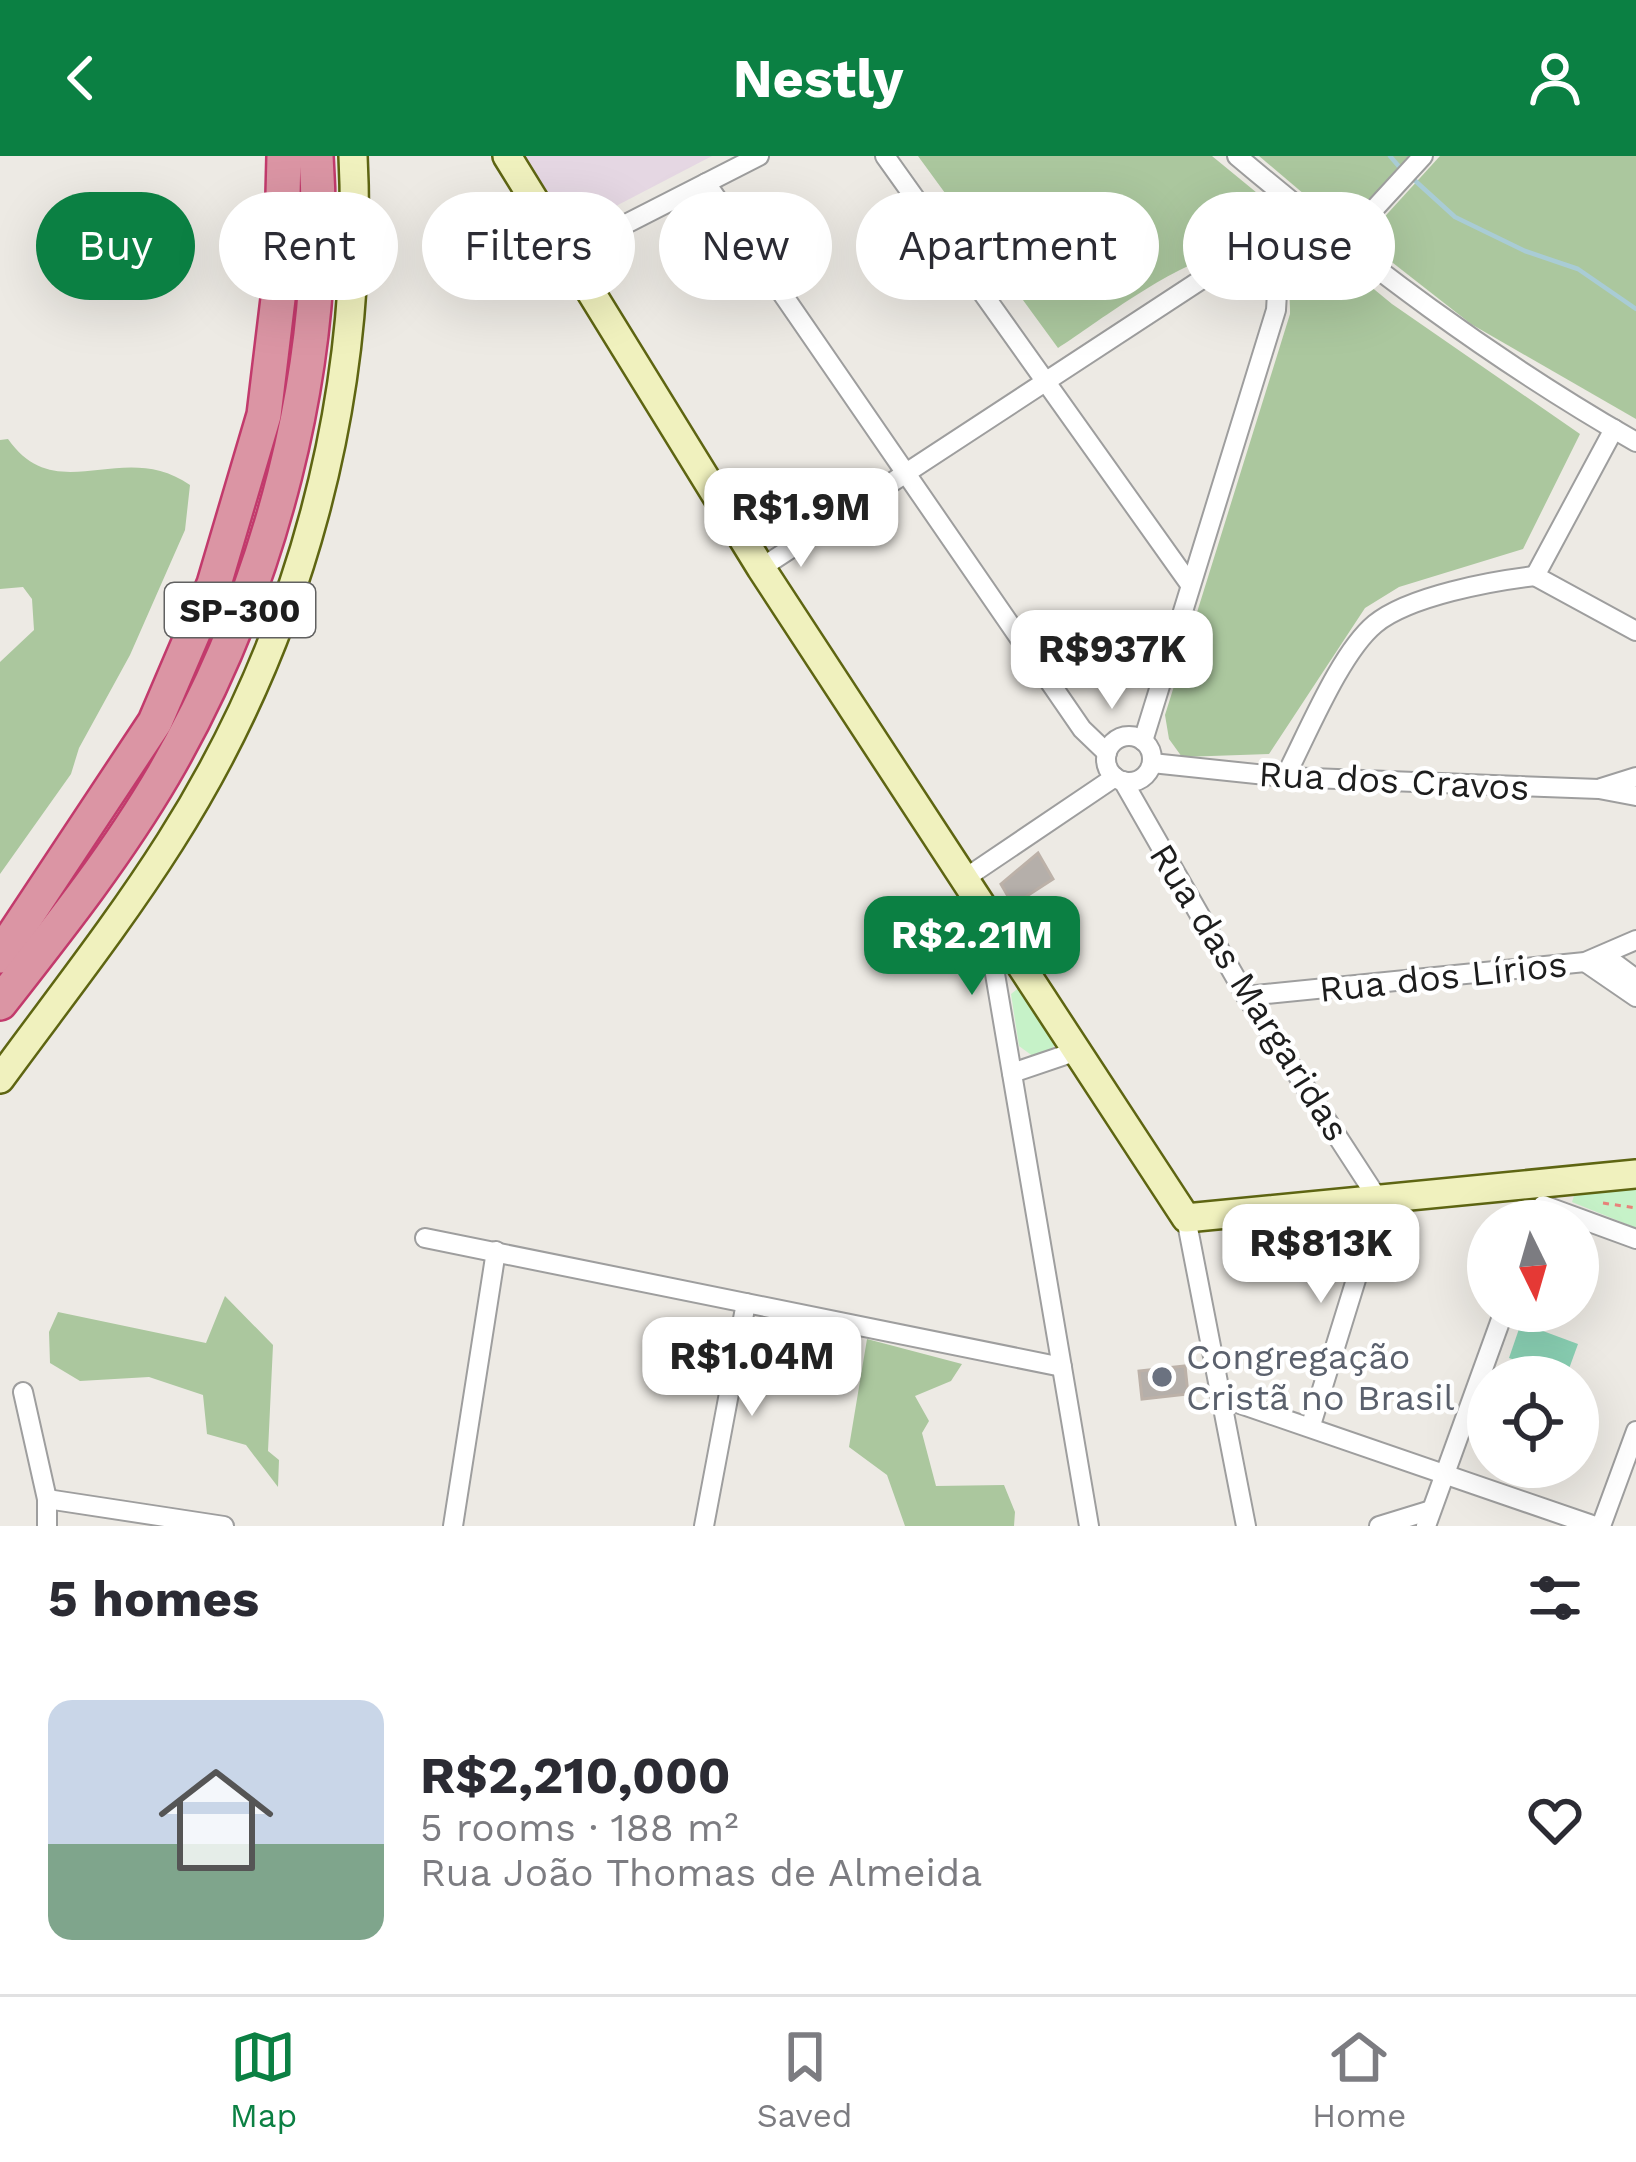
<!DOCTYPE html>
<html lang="en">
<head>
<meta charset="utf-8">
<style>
	body { margin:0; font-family:"Work Sans",sans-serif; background:#f2f2f3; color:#2b2b33; height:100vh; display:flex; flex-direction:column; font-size:45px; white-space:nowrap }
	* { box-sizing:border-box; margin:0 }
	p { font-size:39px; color:#7c7c81 }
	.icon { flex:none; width:66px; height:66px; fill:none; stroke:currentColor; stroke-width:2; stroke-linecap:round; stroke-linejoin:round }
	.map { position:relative; height:1370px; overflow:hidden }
	.side { display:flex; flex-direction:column; background:#fff; flex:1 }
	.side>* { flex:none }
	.guide { position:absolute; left:36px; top:36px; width:1566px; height:108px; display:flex; gap:24px }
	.needle { width:78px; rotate:175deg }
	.tools { position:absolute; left:1467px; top:1044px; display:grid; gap:24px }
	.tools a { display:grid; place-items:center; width:132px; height:132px; border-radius:50%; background:#fff; box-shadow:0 12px 48px #0002; font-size:60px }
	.price { position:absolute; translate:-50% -102px; padding:0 27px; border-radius:24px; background:#fff; color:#222; font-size:39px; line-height:78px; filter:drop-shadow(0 3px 6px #0008) }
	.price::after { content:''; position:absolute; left:50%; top:72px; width:36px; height:27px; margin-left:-18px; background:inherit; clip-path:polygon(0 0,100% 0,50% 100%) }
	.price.current { background:#0b8043; color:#fff }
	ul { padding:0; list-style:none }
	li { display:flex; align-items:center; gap:36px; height:300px; padding:0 48px }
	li+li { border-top:3px solid #e1e1e2 }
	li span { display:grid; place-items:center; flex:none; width:336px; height:240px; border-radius:24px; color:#555 }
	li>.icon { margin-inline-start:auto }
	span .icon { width:144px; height:144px; fill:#fffc; stroke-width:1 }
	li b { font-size:51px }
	h2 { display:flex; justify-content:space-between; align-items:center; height:144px; padding:0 48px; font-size:51px }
	.tag { padding:0 42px; border-radius:54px; background:#fff; box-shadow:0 12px 48px #0002; font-size:42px; line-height:108px }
	.tag.current { background:#0b8043; color:#fff }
	header { display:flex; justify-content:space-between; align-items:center; height:156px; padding:0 48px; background:#0b8043; color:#fff; font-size:54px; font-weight:700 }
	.tab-bar { display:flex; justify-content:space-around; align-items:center; height:168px; border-top:3px solid #e1e1e2; background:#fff; font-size:33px; color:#7c7c81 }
	.tab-bar a { display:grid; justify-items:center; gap:6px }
	.tab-bar .current { color:#0b8043 }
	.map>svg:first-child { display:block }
	.industrial { fill:#e5d7e3 }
	.forest { fill:#abc79e }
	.park { fill:#c6f2c8 }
	.pitch { fill:#8bd2b5 }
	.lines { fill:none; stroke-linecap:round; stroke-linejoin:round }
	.stream { stroke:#a9ccd5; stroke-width:4.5 }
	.building { fill:#b5afaa; stroke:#bcb1a8; stroke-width:3 }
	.street-casing { stroke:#9e9e9e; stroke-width:22 }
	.secondary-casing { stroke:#5e6512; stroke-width:32 }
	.highway-casing { stroke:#c23a6c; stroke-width:38 }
	.path { stroke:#e8827a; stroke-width:3; stroke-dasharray:6 6; stroke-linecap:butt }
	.street { stroke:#fff; stroke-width:18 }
	.secondary { stroke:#f0f1be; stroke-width:27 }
	.highway { stroke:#db95a4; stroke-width:33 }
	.worship-dot { fill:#6b7280; stroke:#fff; stroke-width:4.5 }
	.labels { text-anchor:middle; stroke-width:9; stroke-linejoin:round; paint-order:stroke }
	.shield { fill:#fff; stroke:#616161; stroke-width:3 }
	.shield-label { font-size:33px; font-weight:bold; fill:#1d1d1d }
	.street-label { font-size:36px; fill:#1d1d1d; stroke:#fff }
	.worship-label { font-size:36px; fill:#5b616d; stroke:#fff; text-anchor:start }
</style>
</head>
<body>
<header><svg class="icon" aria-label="back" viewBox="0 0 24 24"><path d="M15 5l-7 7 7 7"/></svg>Nestly<svg class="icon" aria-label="person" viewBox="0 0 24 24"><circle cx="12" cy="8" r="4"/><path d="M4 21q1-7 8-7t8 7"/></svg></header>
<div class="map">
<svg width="1636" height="1370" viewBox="0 0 1636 1370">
	<rect width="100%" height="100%" fill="#edeae4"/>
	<polygon class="industrial" points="523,0 712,0 568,75"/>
	<g class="forest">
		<path d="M918,0H1212L1392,148L1580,278L1523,393L1399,431L1365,452L1269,598L1182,601L1169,583L1165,559L1290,158C1293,9 1111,159 1058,192Z"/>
		<polygon points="1259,0 1410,0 1344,72"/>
		<polygon points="1440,0 1636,0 1636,263 1471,168 1370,89 1368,79"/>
		<path d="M8,283C57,353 122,282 190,329L185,374L130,499L79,592L71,618L0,718V506L34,474L32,443L23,431L0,433V284Z"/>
		<polygon points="225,1140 273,1189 268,1295 279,1304 278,1331 246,1289 207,1278 203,1239 149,1221 80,1225 50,1207 49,1176 58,1156 206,1187"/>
		<polygon points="867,1183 962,1208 951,1225 915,1240 929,1265 922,1277 936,1330 1004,1329 1015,1356 1014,1370 905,1370 887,1319 849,1291"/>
	</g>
	<g class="park">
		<polygon points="1021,830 1057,886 1048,897 1034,901 1019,890 1011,838"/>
		<polygon points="1636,1031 1636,1072 1572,1046 1575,1037"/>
	</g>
	<polygon class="pitch" points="1521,1167 1578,1188 1566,1221 1509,1202"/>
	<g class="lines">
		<g class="stream">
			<polyline points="1390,0 1402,14"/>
			<polyline points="1411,21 1455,61 1525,95 1578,113 1636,153"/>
		</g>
	</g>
	<g class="building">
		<polygon points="1038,697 1053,723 1013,749 1001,728"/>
		<polygon points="1185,1210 1188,1238 1142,1243 1139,1215"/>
	</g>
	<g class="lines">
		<defs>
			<g id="street">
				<polyline points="885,0 1189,427"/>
				<path d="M1237,0C1364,107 1491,203 1636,286"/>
				<polyline points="706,27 1082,573 1107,597"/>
				<polyline points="1342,88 1423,0"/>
				<polyline points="567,98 759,0"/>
				<polyline points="761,412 1219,112 1240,104 1259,109 1277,137 1276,154 1143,585"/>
				<polyline points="1535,420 1614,273"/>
				<polyline points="1535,420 1636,475"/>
				<circle cx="1129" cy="603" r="23"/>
				<polyline points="1152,607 1285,621 1599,633 1636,640"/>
				<path d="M1285,621C1307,579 1340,497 1375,468C1409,440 1492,425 1535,420"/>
				<polyline points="1123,625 1246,840 1380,1046 1311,1269"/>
				<polyline points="1601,632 1636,621"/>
				<polyline points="964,723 1115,621"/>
				<polyline points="986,765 1089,1370"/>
				<polyline points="1605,800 1636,823"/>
				<polyline points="1585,806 1636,841"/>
				<polyline points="1246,840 1585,806 1636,784"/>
				<polyline points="1012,917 1077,895"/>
				<polyline points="1543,1049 1636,1083"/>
				<polyline points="1186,1062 1246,1370"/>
				<polyline points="425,1082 1062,1211"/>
				<polyline points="23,1236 47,1343 47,1370"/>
				<polyline points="1220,1241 1595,1370"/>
				<polyline points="47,1343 224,1370"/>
				<polyline points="453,1370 496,1095"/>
				<polyline points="704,1370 746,1147"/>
				<polyline points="1379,1370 1431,1354"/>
				<polyline points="1426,1370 1504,1155"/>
				<polyline points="1601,1370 1636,1275"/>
			</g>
			<g id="secondary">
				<polyline points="507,0 761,412 1186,1062 1636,1018"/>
				<path d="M0,923C57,845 118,768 170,686C300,482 365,241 353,0"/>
			</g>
			<g id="highway">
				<polyline points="0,800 155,566 214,428 264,259 281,118 284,0"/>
				<path d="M0,847C58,773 116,700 164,618C269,437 330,210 316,0"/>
			</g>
		</defs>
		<use href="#street" class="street-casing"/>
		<use href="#secondary" class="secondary-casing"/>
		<use href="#highway" class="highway-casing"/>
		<polyline class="path" points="1603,1047 1636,1052"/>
		<use href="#street" class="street"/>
		<use href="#secondary" class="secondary"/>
		<use href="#highway" class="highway"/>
	</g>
	<circle class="worship-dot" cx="1162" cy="1221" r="12"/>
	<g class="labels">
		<rect class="shield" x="165" y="427" width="150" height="54" rx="9"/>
		<g class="shield-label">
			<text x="240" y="466">SP-300</text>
		</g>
		<g class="street-label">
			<text transform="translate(1394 624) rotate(3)" y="13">Rua dos Cravos</text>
			<text transform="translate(1443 820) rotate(-6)" y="13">Rua dos Lírios</text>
			<text transform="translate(1250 836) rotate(58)" y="13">Rua das Margaridas</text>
		</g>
		<g class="worship-label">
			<text x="1186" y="1213">Congregação<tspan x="1186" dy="41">Cristã no Brasil</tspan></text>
		</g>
	</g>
</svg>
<div class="tools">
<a><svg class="needle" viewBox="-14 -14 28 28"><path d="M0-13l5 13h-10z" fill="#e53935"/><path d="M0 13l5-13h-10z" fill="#7c7c81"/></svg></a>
<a><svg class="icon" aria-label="locate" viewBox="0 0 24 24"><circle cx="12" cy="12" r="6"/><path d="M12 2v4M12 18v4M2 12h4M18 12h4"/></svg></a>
</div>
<b class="price" style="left:801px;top:414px">R$1.9M</b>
<b class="price" style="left:1112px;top:556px">R$937K</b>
<b class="price current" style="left:972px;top:842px">R$2.21M</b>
<b class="price" style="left:1321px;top:1150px">R$813K</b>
<b class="price" style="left:752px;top:1263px">R$1.04M</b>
<div class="guide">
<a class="tag current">Buy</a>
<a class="tag">Rent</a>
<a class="tag">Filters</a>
<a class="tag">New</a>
<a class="tag">Apartment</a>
<a class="tag">House</a>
</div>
</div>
<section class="side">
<h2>5 homes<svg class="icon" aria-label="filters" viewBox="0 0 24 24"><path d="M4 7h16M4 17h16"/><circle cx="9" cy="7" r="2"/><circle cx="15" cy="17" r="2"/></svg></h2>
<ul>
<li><span style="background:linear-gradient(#c9d6e8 60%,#7fa58c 0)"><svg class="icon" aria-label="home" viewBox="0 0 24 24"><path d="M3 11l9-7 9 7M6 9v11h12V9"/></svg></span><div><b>R$2,210,000</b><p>5 rooms · 188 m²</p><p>Rua João Thomas de Almeida</p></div><svg class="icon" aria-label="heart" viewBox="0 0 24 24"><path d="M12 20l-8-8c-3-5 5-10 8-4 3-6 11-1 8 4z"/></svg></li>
</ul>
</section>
<nav class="tab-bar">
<a class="current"><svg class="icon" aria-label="map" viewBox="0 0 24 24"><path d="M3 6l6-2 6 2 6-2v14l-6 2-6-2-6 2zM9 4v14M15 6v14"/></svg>Map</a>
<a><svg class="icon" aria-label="saved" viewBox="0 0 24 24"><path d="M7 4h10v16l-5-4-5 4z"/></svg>Saved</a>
<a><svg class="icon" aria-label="home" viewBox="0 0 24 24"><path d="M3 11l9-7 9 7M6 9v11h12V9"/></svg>Home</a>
</nav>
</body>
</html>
